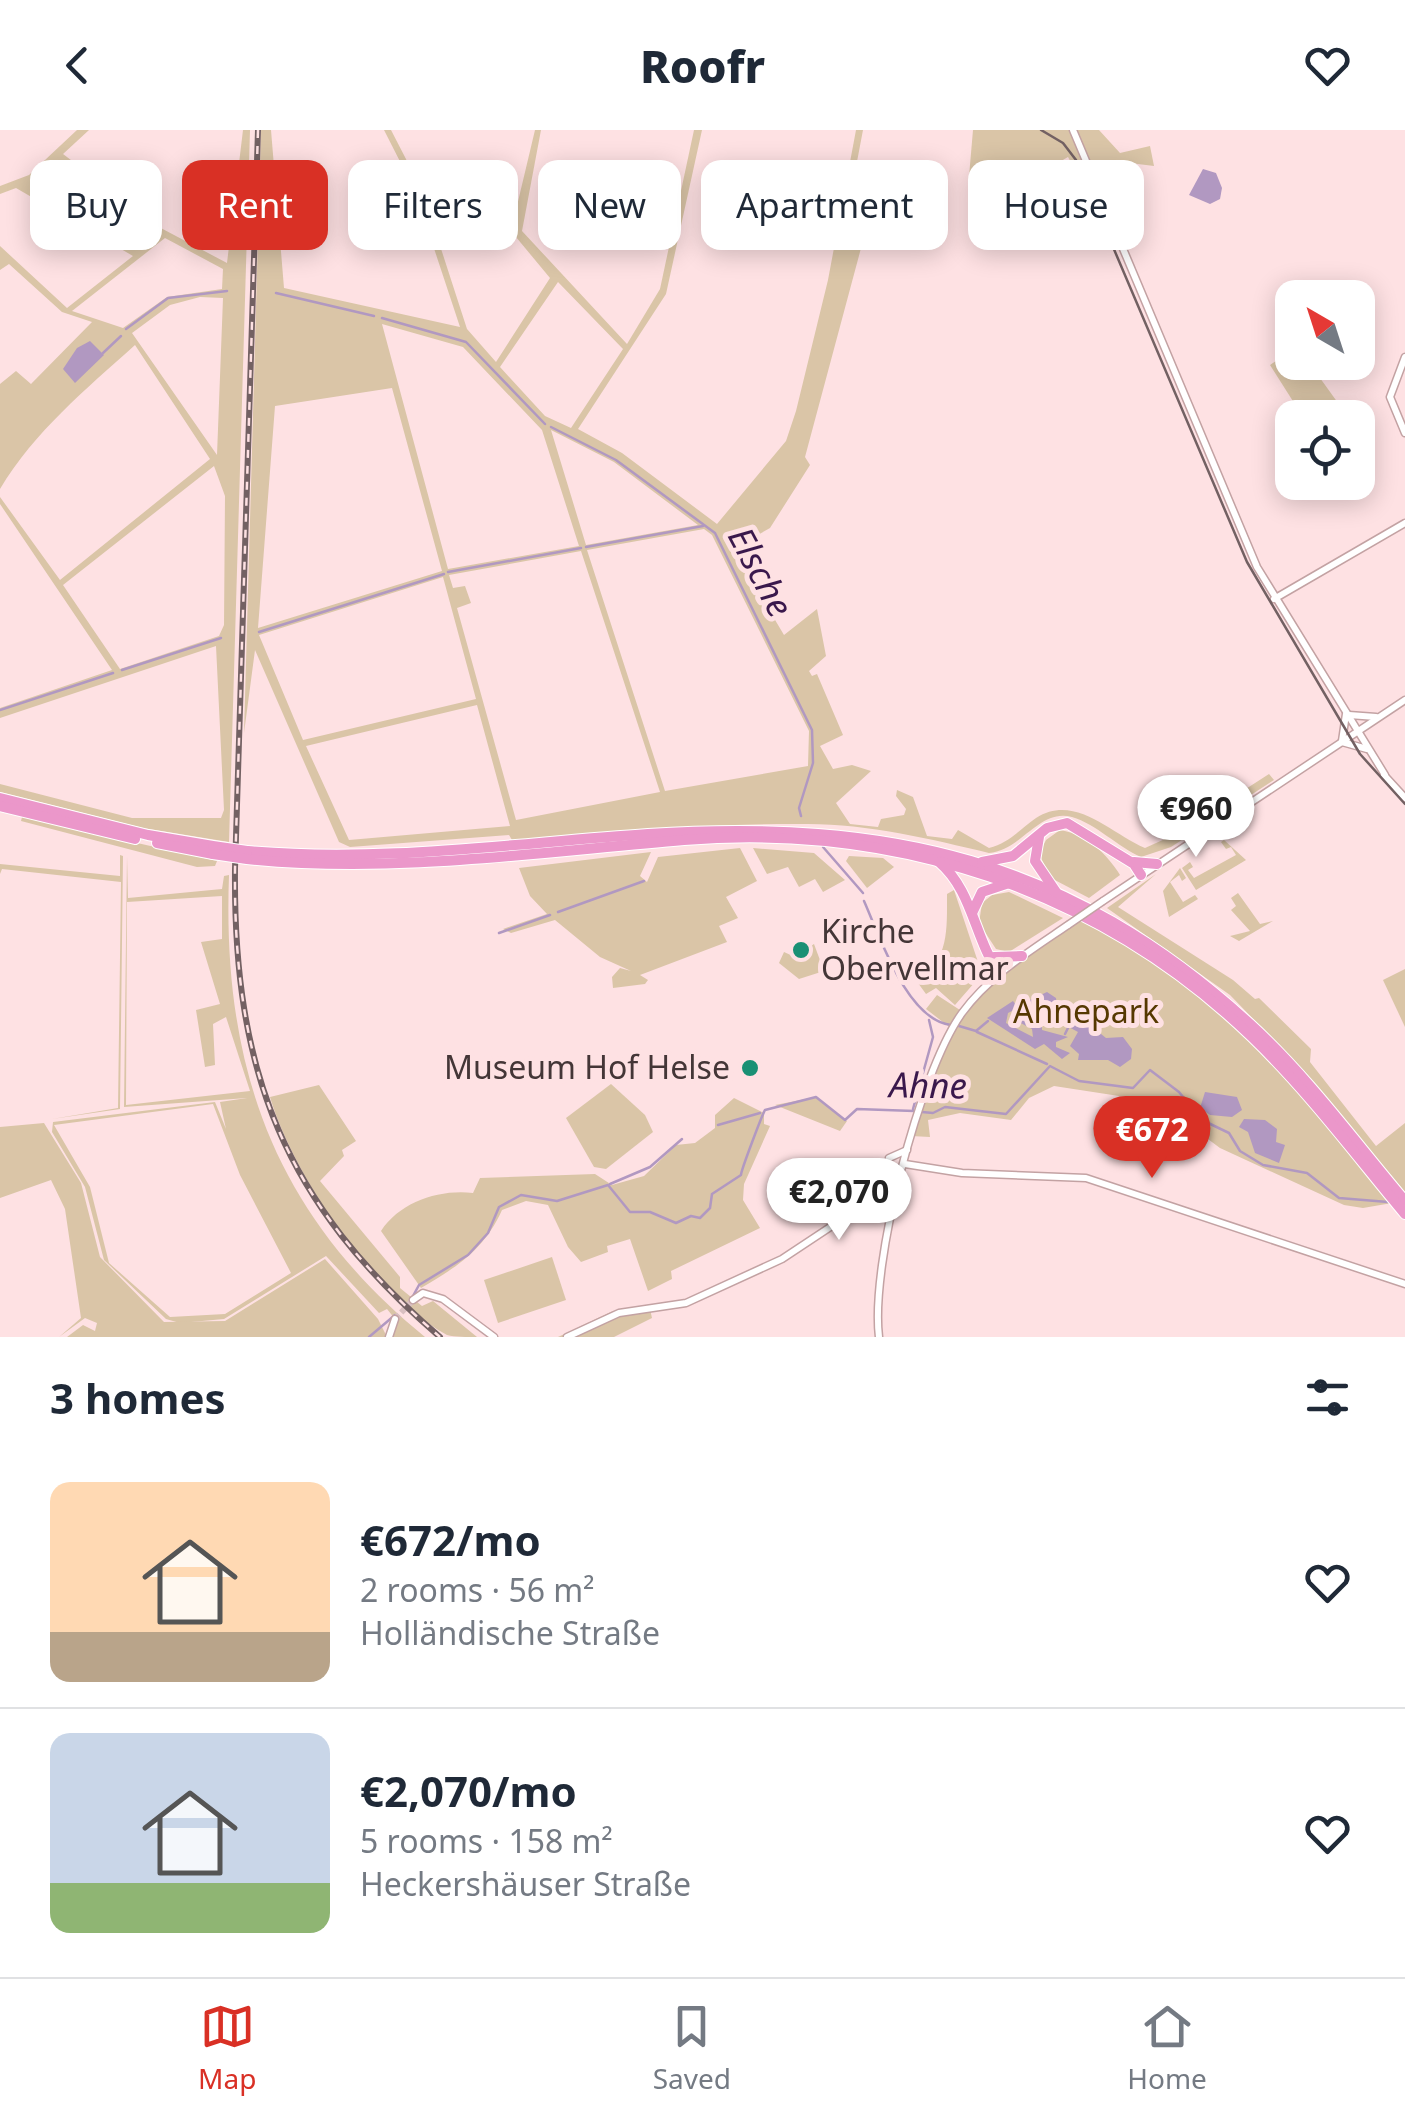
<!DOCTYPE html>
<html lang="en">
<head>
<meta charset="utf-8">
<style>
	body { margin:0; font-family:"Noto Sans",sans-serif; background:#f2f2f3; color:#1f2937; height:100vh; display:flex; flex-direction:column; font-size:38px; white-space:nowrap }
	* { box-sizing:border-box; margin:0 }
	p { font-size:32px; color:#747a83 }
	.icon { flex:none; width:55px; height:55px; fill:none; stroke:currentColor; stroke-width:2; stroke-linecap:round; stroke-linejoin:round }
	.map { position:relative; height:1207px; overflow:hidden }
	.details { display:flex; flex-direction:column; background:#fff; flex:1 }
	.details>* { flex:none }
	.banner { position:absolute; left:30px; top:30px; width:1345px; height:90px; display:flex; gap:20px }
	.needle { width:65px; rotate:321deg }
	.fabs { position:absolute; left:1275px; top:150px; display:grid; gap:20px }
	.fabs a { display:grid; place-items:center; width:100px; height:100px; border-radius:20px; background:#fff; box-shadow:0 5px 25px #0003; font-size:50px }
	.price { position:absolute; translate:-50% -85px; padding:0 22px; border-radius:35px; background:#fff; color:#222; font-size:32px; line-height:65px; filter:drop-shadow(0 2px 5px #0008) }
	.price::after { content:''; position:absolute; left:50%; top:60px; width:30px; height:22px; margin-left:-15px; background:inherit; clip-path:polygon(0 0,100% 0,50% 100%) }
	.price.selected { background:#d93025; color:#fff }
	ul { padding:0; list-style:none }
	li { display:flex; align-items:center; gap:30px; height:250px; padding:0 50px }
	li+li { border-top:2px solid #e0e1e3 }
	li span { display:grid; place-items:center; flex:none; width:280px; height:200px; border-radius:20px; color:#555 }
	li>.icon { margin-inline-start:auto }
	span .icon { width:120px; height:120px; fill:#fffc; stroke-width:1 }
	li b { font-size:42px }
	h2 { display:flex; justify-content:space-between; align-items:center; height:120px; padding:0 50px; font-size:42px }
	.tag { padding:0 35px; border-radius:20px; background:#fff; box-shadow:0 5px 25px #0003; font-size:35px; line-height:90px }
	.tag.selected { background:#d93025; color:#fff }
	header { display:flex; justify-content:space-between; align-items:center; height:130px; padding:0 50px; background:#fff; font-size:45px; font-weight:800 }
	.menu { display:flex; justify-content:space-around; align-items:center; height:140px; border-top:2px solid #e0e1e3; background:#fff; font-size:28px; color:#747a83 }
	.menu a { display:grid; justify-items:center; gap:5px }
	.menu .selected { color:#d93025 }
	.map>svg:first-child { display:block }
	.green { fill:#dac5a7; fill-rule:evenodd }
	.water { fill:#b198c1 }
	.lines { fill:none; stroke-linecap:round; stroke-linejoin:round }
	.stream { stroke:#b198c1; stroke-width:2.5 }
	.secondary-tunnel { stroke:#d9bfc1; stroke-width:6; stroke-dasharray:6 3; stroke-linecap:butt }
	.secondary-casing { stroke:#c3a2a3; stroke-width:9 }
	.highway-casing { stroke:#fff; stroke-width:12 }
	.secondary { stroke:#fff; stroke-width:6 }
	.highway { stroke:#eb97ca; stroke-width:10 }
	.tram { stroke:#736163; stroke-width:2.5 }
	.rail-casing { stroke:#736163; stroke-width:6 }
	.rail { stroke:#fee1e3; stroke-width:2.5; stroke-dasharray:8; stroke-linecap:butt }
	.secondary-bridge-casing { stroke:#c3a2a3; stroke-width:9; stroke-linecap:butt }
	.highway-bridge-casing { stroke:#fff; stroke-width:12; stroke-linecap:butt }
	.secondary-bridge { stroke:#fff; stroke-width:6 }
	.highway-bridge { stroke:#eb97ca; stroke-width:10 }
	.poi-dot { fill:#1a9074; stroke:#fee1e3; stroke-width:4 }
	.labels { text-anchor:middle; stroke-width:10; stroke-linejoin:round; paint-order:stroke }
	.poi-label { font-size:32px; fill:#443637; stroke:#fee1e3; text-anchor:start }
	.park-label { font-size:32px; fill:#553801; stroke:#fee1e3 }
	.water-label { font-size:35px; font-style:italic; fill:#3a184c; stroke:#fee1e3 }
</style>
</head>
<body>
<header><svg class="icon" aria-label="back" viewBox="0 0 24 24"><path d="M15 5l-7 7 7 7"/></svg>Roofr<svg class="icon" aria-label="heart" viewBox="0 0 24 24"><path d="M12 20l-8-8c-3-5 5-10 8-4 3-6 11-1 8 4z"/></svg></header>
<div class="map">
<svg width="1405" height="1207" viewBox="0 0 1405 1207">
	<rect width="100%" height="100%" fill="#fee1e3"/>
	<g class="green">
		<path d="M77,0H89L63,24L96,49L87,59L227,133L243,0H250L229,712L143,698L0,662V654L132,688H221L224,680L216,516L0,588V578L112,540L0,374V367L60,450L210,329L135,215C85,260 35,301 0,359V254L16,241L31,254L92,192L62,182L9,134L0,140V116L67,178L133,126L16,58L0,64V56L29,45ZM165,108L223,139L222,159L167,167L123,198L72,181ZM200,167L223,168L217,325L132,203L170,175ZM214,336L225,366L224,495L219,506L120,539L63,455Z"/>
		<path d="M261,0H271L284,158L460,197L415,61L384,0H391L422,60L467,199L496,232L550,148L511,101L535,0H541L522,101L627,214L660,159L694,0H702L666,164L578,299L622,323L717,394L786,311L796,281L828,150L856,0H863L844,100L864,107L805,327L810,335L770,398L733,419L784,505L817,479L826,526L809,541L812,546L817,544L843,605L820,616L833,639L852,635L871,641L836,673L850,694L878,697L881,689L904,685L906,679L896,666L897,660L913,667L927,706L952,709L958,700L989,718C1009,713 1019,700 1036,688C1075,663 1110,703 1145,718L1176,704L1269,644L1274,650L1171,717L1141,727C1118,717 1096,694 1072,687C1039,678 1021,721 989,723C931,709 868,694 808,694C714,693 620,702 527,711L512,710L509,705L350,717L339,712L255,520L244,603ZM558,152L623,219L571,298L545,286L500,237ZM382,194L463,217L542,300L579,416L448,439ZM392,258L442,441L258,498L275,276ZM551,300L614,332L698,395L586,415ZM704,399L712,405L809,601L808,636L665,661L587,420ZM581,421L660,662L516,690L457,478L471,473L465,456L453,458L449,445ZM443,447L476,569L303,610L259,505ZM477,575L510,696L349,710L306,616Z"/>
		<polygon points="973,0 1099,0 1120,23 1150,16 1154,36 1130,33 1136,42 1116,33 1078,45 1068,27 982,77 968,58"/>
		<polygon points="1057,69 1065,87 1025,109 1017,94"/>
		<polygon points="1292,220 1292,232 1329,233 1334,238 1320,248 1338,273 1327,280 1331,287 1303,287 1270,235"/>
		<polygon points="22,687 217,731 215,736 197,737 21,691"/>
		<path d="M1060,700C1086,704 1107,724 1120,745L1089,768L1051,748L1039,724L1046,710Z"/>
		<polygon points="1224,710 1246,730 1196,760 1182,738 1190,732 1193,737 1188,740 1194,748 1236,725 1231,717 1226,719 1221,712"/>
		<polygon points="740,718 757,751 726,767 738,788 719,796 727,812 640,845 648,850 645,854 613,858 612,847 620,838 631,841 600,827 555,790 511,803 503,799 547,784 530,766 519,738 651,722 640,746 647,752 658,727"/>
		<polygon points="753,718 814,723 845,750 823,762 815,749 799,757 788,737 767,744"/>
		<polygon points="120,725 123,726 120,979 52,989 118,978 121,752 2,739 0,744 0,734 120,746"/>
		<path d="M127,726L128,768L222,759L224,746L229,745C222,936 273,1083 425,1207H391L395,1189L387,1179L379,1183L326,1126L224,1189L180,1193L166,1189L104,1130L85,1057L52,1002L53,992L215,972L226,999L220,972L247,968L124,977ZM222,766V809L201,812L220,874L196,880L205,937L215,935L213,894L226,887L250,961L126,975L127,772ZM213,974L240,1045L291,1143L225,1184L170,1187L109,1133L90,1057L54,995Z"/>
		<polygon points="849,726 883,728 894,737 867,758 846,731"/>
		<polygon points="1180,738 1186,748 1182,751 1179,745 1170,752 1183,772 1195,765 1198,769 1169,787 1163,761"/>
		<polygon points="1156,744 1118,777 1233,850 1255,869 1259,868 1311,919 1310,932 1376,1016 1405,993 1405,1062 1302,939 1289,951 1392,1073 1363,1078 1344,1075 1220,1018 1158,972 1054,956 1029,968 1011,990 960,983 928,990 930,1007 911,1006 952,899 926,879 937,865 963,882 1003,842 1079,787 1135,819 1295,932 1230,865 1107,778"/>
		<path d="M954,760L982,844L955,875L936,858L926,864L918,853C949,828 947,801 947,764Z"/>
		<polygon points="1009,762 1063,788 1009,822 996,819 979,793 982,773 992,765"/>
		<polygon points="1238,763 1260,794 1273,791 1239,811 1230,806 1250,801 1231,780 1236,776 1231,768"/>
		<polygon points="814,814 824,841 799,849 779,833 784,822 795,827"/>
		<polygon points="1405,839 1405,897 1383,850"/>
		<polygon points="611,954 645,985 653,1002 606,1039 594,1037 566,988"/>
		<path d="M319,955L356,1011L342,1020L344,1026L320,1051L400,1147V1158L422,1176L433,1171L477,1207C467,1207 455,1207 447,1205C374,1165 293,1045 270,967Z"/>
		<polygon points="816,967 847,991 840,1001 775,975"/>
		<path d="M734,968L764,983V994L770,996L744,1054L743,1070L760,1098L671,1141L672,1149L648,1161L630,1109L607,1116L608,1122L581,1132L568,1117L548,1075L526,1071L502,1080C484,1120 457,1137 421,1158L381,1101C400,1072 439,1059 473,1063L480,1048L595,1044L612,1055L644,1046L676,1015L695,1013L715,998V985Z"/>
		<polygon points="44,993 81,1053 100,1127 164,1192 225,1191 325,1129 378,1189 387,1207 67,1207 83,1195 95,1201 97,1193 85,1188 59,1207 81,1188 65,1079 51,1050 0,1068 0,997"/>
		<polygon points="552,1127 566,1170 498,1193 484,1150"/>
		<polygon points="649,1175 652,1188 614,1207 558,1207 613,1181"/>
	</g>
	<g class="water">
		<polygon points="1203,39 1216,43 1222,58 1220,69 1210,74 1189,65"/>
		<polygon points="90,211 104,225 75,253 63,239 77,218"/>
		<polygon points="1047,862 1056,868 1057,877 1042,892 1042,900 1068,907 1056,912 1056,917 1070,923 1062,929 1044,914 1035,919 987,888 1013,871 1018,878 1008,883 1006,893 1033,907 1032,899 1013,889 1022,882 1019,875"/>
		<polygon points="1081,888 1106,908 1123,907 1132,919 1131,929 1120,937 1108,930 1078,930 1079,924 1070,916 1078,902 1065,895"/>
		<polygon points="1205,962 1237,967 1242,980 1232,987 1210,985 1200,978"/>
		<polygon points="1244,989 1265,990 1277,999 1276,1012 1285,1015 1279,1033 1255,1023 1248,1002 1239,997"/>
	</g>
	<g class="lines">
		<g class="stream">
			<polyline points="276,163 374,186"/>
			<polyline points="382,188 466,212 545,294"/>
			<polyline points="126,199 168,168 227,161"/>
			<polyline points="103,223 121,206"/>
			<polyline points="551,297 616,330 715,403 812,600 813,633 799,678 801,686"/>
			<polyline points="586,417 703,396"/>
			<polyline points="448,442 581,418"/>
			<polyline points="259,502 444,444"/>
			<polyline points="122,540 221,508"/>
			<polyline points="0,580 113,543"/>
			<polyline points="823,717 863,763"/>
			<path d="M864,771C880,807 907,890 951,895"/>
			<polyline points="558,782 644,751"/>
			<polyline points="499,803 550,785"/>
			<polyline points="959,896 976,901 988,891"/>
			<polyline points="977,902 1047,934"/>
			<polyline points="1065,904 1068,898"/>
			<polyline points="913,979 933,907 929,890"/>
			<polyline points="922,982 933,983 945,977 1006,984 1050,936 1079,951 1133,958 1150,940 1179,962 1202,990 1229,1003 1240,1021 1263,1035 1307,1043 1339,1068 1388,1072"/>
			<polyline points="718,995 760,983"/>
			<polyline points="610,1054 650,1037 682,1009"/>
			<path d="M413,1166L419,1155L468,1125L488,1103L499,1077L521,1065L557,1071L608,1055L630,1082H650L676,1093L691,1086L700,1088L710,1078L712,1064L741,1045C741,1040 763,983 765,980L816,967L845,990L857,979L914,981"/>
			<polyline points="369,1207 395,1185"/>
		</g>
		<polyline class="secondary-tunnel" points="395,1189 413,1170"/>
		<defs>
			<g id="secondary">
				<polyline points="1073,0 1257,437 1385,645"/>
				<polyline points="1405,227 1390,267 1405,303"/>
				<polyline points="1274,469 1405,393"/>
				<polyline points="1349,585 1376,587"/>
				<polyline points="1342,611 1346,584"/>
				<polyline points="1342,612 1367,619"/>
				<polyline points="1384,645 1405,668"/>
				<polyline points="1103,771 1405,570"/>
				<polyline points="889,1028 907,1020"/>
				<polyline points="905,1034 962,1043 1086,1048 1405,1154"/>
				<polyline points="413,1170 423,1163 443,1169 494,1207"/>
				<polyline points="389,1207 395,1189"/>
				<polyline points="567,1207 619,1183 686,1173 782,1129 865,1074 898,1065"/>
				<path d="M879,1207C870,1135 919,943 962,883C989,846 1030,821 1068,795"/>
			</g>
			<g id="highway">
				<polyline points="0,668 148,705 213,716"/>
				<polyline points="0,676 135,709"/>
				<polyline points="1039,707 1035,731 1056,762"/>
				<polyline points="157,713 213,724"/>
				<path d="M247,721C382,733 514,713 648,704C888,689 1068,728 1250,894C1308,947 1355,1012 1405,1071"/>
				<path d="M247,729C393,744 539,722 684,710C895,693 1099,759 1252,907C1308,961 1355,1024 1405,1084"/>
				<path d="M939,732C973,761 974,808 1000,845"/>
				<polyline points="982,732 1013,726 1047,698 1067,693 1134,734 1141,745"/>
				<polyline points="1134,732 1157,734"/>
				<polyline points="972,783 982,762 1009,753"/>
				<polyline points="994,827 1022,826"/>
			</g>
		</defs>
		<use href="#secondary" class="secondary-casing"/>
		<use href="#highway" class="highway-casing"/>
		<use href="#secondary" class="secondary"/>
		<use href="#highway" class="highway"/>
		<polyline class="tram" points="1041,0 1063,13 1076,30 1247,432 1360,624 1405,674"/>
		<defs>
			<path id="rail" d="M258,0L235,739C233,943 284,1073 440,1207"/>
		</defs>
		<use href="#rail" class="rail-casing"/>
		<use href="#rail" class="rail"/>
		<defs>
			<polyline id="secondary-bridge" points="1068,795 1103,771"/>
			<g id="highway-bridge">
				<polyline points="213,716 247,721"/>
				<polyline points="213,724 247,729"/>
			</g>
		</defs>
		<use href="#secondary-bridge" class="secondary-bridge-casing"/>
		<use href="#highway-bridge" class="highway-bridge-casing"/>
		<use href="#secondary-bridge" class="secondary-bridge"/>
		<use href="#highway-bridge" class="highway-bridge"/>
	</g>
	<g class="poi-dot">
		<circle cx="801" cy="820" r="10"/>
		<circle cx="750" cy="938" r="10"/>
	</g>
	<g class="labels">
		<g class="poi-label">
			<text x="821" y="813">Kirche<tspan x="821" dy="37">Obervellmar</tspan></text>
			<text x="730" y="949" text-anchor="end">Museum Hof Helse</text>
		</g>
		<g class="park-label">
			<text x="1086" y="893">Ahnepark</text>
		</g>
		<g class="water-label">
			<text transform="translate(760 442) rotate(62)" y="12">Elsche</text>
			<text transform="translate(928 956) rotate(1)" y="12">Ahne</text>
		</g>
	</g>
</svg>
<div class="fabs">
<a><svg class="needle" viewBox="-14 -14 28 28"><path d="M0-13l5 13h-10z" fill="#e53935"/><path d="M0 13l5-13h-10z" fill="#747a83"/></svg></a>
<a><svg class="icon" aria-label="locate" viewBox="0 0 24 24"><circle cx="12" cy="12" r="6"/><path d="M12 2v4M12 18v4M2 12h4M18 12h4"/></svg></a>
</div>
<b class="price" style="left:1196px;top:730px">€960</b>
<b class="price selected" style="left:1152px;top:1051px">€672</b>
<b class="price" style="left:839px;top:1113px">€2,070</b>
<div class="banner">
<a class="tag">Buy</a>
<a class="tag selected">Rent</a>
<a class="tag">Filters</a>
<a class="tag">New</a>
<a class="tag">Apartment</a>
<a class="tag">House</a>
</div>
</div>
<section class="details">
<h2>3 homes<svg class="icon" aria-label="filters" viewBox="0 0 24 24"><path d="M4 7h16M4 17h16"/><circle cx="9" cy="7" r="2"/><circle cx="15" cy="17" r="2"/></svg></h2>
<ul>
<li><span style="background:linear-gradient(#ffd9b3 75%,#b9a48a 0)"><svg class="icon" aria-label="home" viewBox="0 0 24 24"><path d="M3 11l9-7 9 7M6 9v11h12V9"/></svg></span><div><b>€672/mo</b><p>2 rooms · 56 m²</p><p>Holländische Straße</p></div><svg class="icon" aria-label="heart" viewBox="0 0 24 24"><path d="M12 20l-8-8c-3-5 5-10 8-4 3-6 11-1 8 4z"/></svg></li>
<li><span style="background:linear-gradient(#c9d6e8 75%,#8fb573 0)"><svg class="icon" aria-label="home" viewBox="0 0 24 24"><path d="M3 11l9-7 9 7M6 9v11h12V9"/></svg></span><div><b>€2,070/mo</b><p>5 rooms · 158 m²</p><p>Heckershäuser Straße</p></div><svg class="icon" aria-label="heart" viewBox="0 0 24 24"><path d="M12 20l-8-8c-3-5 5-10 8-4 3-6 11-1 8 4z"/></svg></li>
</ul>
</section>
<nav class="menu">
<a class="selected"><svg class="icon" aria-label="map" viewBox="0 0 24 24"><path d="M3 6l6-2 6 2 6-2v14l-6 2-6-2-6 2zM9 4v14M15 6v14"/></svg>Map</a>
<a><svg class="icon" aria-label="saved" viewBox="0 0 24 24"><path d="M7 4h10v16l-5-4-5 4z"/></svg>Saved</a>
<a><svg class="icon" aria-label="home" viewBox="0 0 24 24"><path d="M3 11l9-7 9 7M6 9v11h12V9"/></svg>Home</a>
</nav>
</body>
</html>
